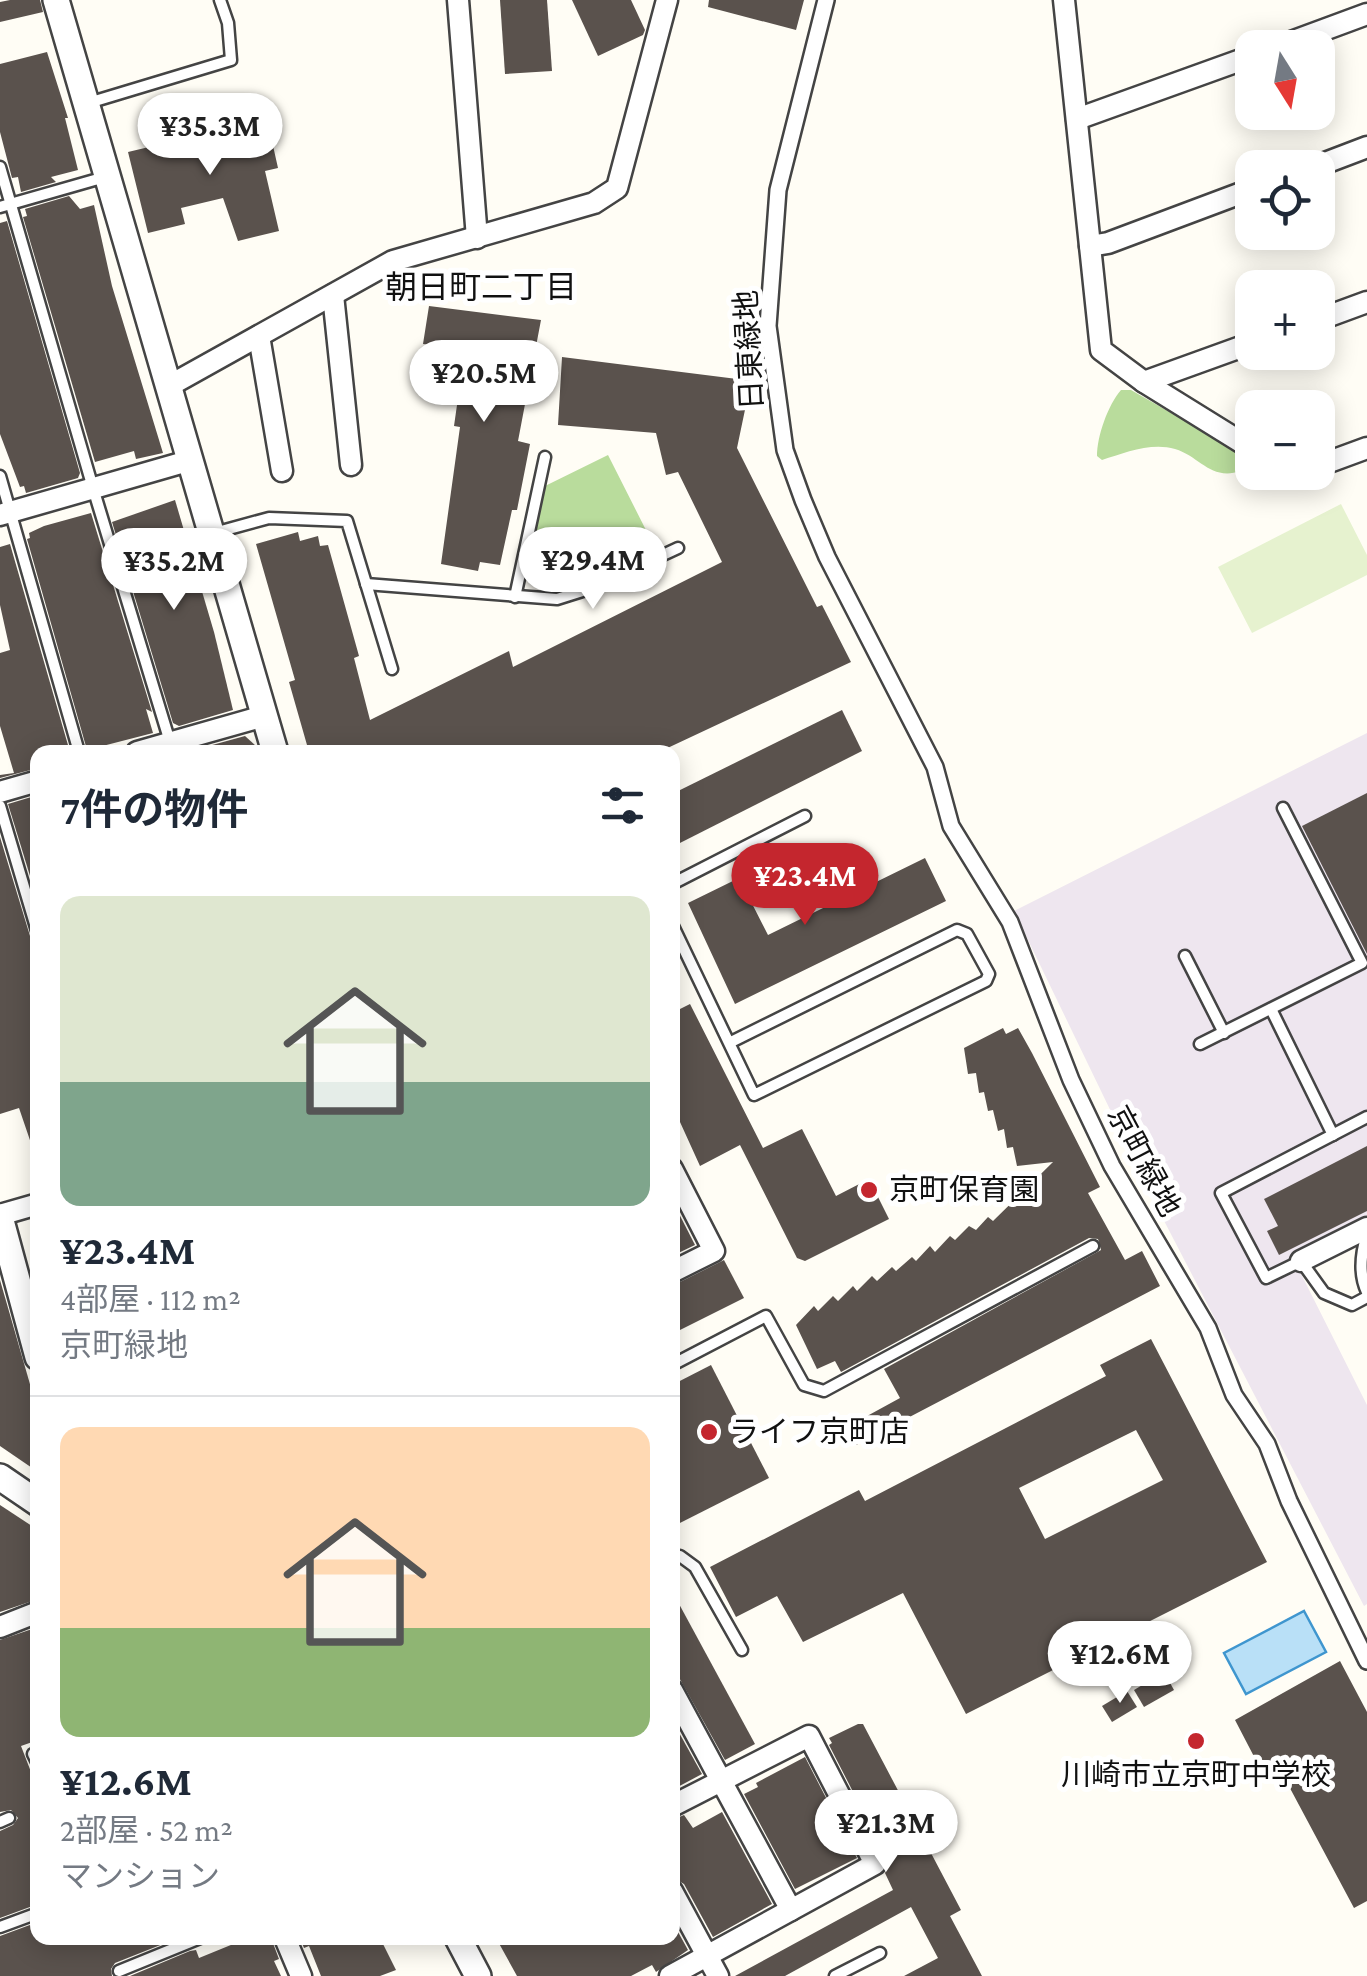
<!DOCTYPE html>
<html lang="ja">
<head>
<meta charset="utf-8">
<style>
	body { margin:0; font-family:"Crimson Pro","Noto Sans JP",serif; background:#f2f2f3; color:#1f2937; height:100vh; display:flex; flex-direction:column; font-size:38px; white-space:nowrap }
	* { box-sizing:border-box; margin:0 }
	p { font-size:32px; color:#747a83 }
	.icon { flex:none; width:55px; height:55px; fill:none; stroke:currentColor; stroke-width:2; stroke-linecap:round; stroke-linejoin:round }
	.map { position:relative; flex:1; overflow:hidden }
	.sheet { position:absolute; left:30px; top:745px; width:650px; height:1200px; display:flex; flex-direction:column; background:#fff; border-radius:20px; box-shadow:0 5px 25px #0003 }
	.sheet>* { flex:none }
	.needle { width:65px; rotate:169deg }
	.tools { position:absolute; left:1235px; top:30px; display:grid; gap:20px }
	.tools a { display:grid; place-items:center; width:100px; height:100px; border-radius:20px; background:#fff; box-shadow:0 5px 25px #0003; font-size:50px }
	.price { position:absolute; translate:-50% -85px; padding:0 22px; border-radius:35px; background:#fff; color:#222; font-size:32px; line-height:65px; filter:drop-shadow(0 2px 5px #0008) }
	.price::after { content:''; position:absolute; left:50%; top:60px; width:30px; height:22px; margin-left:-15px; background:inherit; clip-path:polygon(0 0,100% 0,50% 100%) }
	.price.current { background:#c4262e; color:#fff }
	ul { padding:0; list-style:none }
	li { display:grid; align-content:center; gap:20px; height:530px; padding:0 30px }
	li+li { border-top:2px solid #e0e1e3 }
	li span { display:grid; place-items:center; height:310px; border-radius:20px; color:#555 }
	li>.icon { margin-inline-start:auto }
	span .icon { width:180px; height:180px; fill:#fffc; stroke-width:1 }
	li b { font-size:42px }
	h2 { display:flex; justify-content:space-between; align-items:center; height:120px; padding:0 30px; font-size:42px }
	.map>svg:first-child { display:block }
	.industrial { fill:#eee6ef }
	.forest { fill:#b9dc9c }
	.pitch { fill:#e6f2cf }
	.water { fill:#b9e0f7; stroke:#3f96cf; stroke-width:2.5 }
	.building { fill:#5a524d; fill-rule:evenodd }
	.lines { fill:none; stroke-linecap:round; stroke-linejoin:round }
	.service-casing { stroke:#444; stroke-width:15 }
	.pedestrian-casing { stroke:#444; stroke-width:20 }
	.minor-casing { stroke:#444; stroke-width:25 }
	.tertiary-casing { stroke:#444; stroke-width:30 }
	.service { stroke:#fff; stroke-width:10 }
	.pedestrian { stroke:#fff; stroke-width:15 }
	.minor { stroke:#fff; stroke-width:20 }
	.tertiary { stroke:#fff; stroke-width:25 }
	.poi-dot { fill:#c4262e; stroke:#fff; stroke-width:4 }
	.labels { text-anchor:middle; stroke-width:10; stroke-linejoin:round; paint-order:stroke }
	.street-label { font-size:30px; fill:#111; stroke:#fff }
	.poi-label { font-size:30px; fill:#111; stroke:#fff; text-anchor:start }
	.neighbourhood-label { font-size:32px; fill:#111; stroke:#fff }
</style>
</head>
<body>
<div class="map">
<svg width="1367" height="1976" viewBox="0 0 1367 1976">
	<rect width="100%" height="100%" fill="#fffdf5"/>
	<polygon class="industrial" points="1367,733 1367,1215 1291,1254 1367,1405 1367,1604 1364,1606 1160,1213 1014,911"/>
	<g class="forest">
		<path d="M1121,390H1131L1241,453V471C1210,481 1201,457 1175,449C1151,442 1124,453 1102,460L1097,456C1097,436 1108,405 1121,390Z"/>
		<path d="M608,455L652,542C620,559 558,603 524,578L543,487Z"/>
	</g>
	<polygon class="pitch" points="1341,504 1367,555 1367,575 1252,633 1218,567"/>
	<polygon class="water" points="1304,1611 1326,1652 1246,1694 1224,1653"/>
	<g class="building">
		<polygon points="10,0 40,0 43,12 0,22 0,2"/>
		<polygon points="500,0 547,0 552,71 505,74"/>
		<polygon points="572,0 631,0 645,30 643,35 598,56"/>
		<polygon points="709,0 804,0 796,30 708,7"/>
		<polygon points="47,52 68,118 65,118 78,170 51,177 56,182 21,192 18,177 12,178 0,132 0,64"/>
		<polygon points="267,119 278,168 265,171 279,231 238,241 223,198 181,208 185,224 148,233 128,152"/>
		<polygon points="69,196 80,209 94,205 112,286 163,453 136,459 134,451 95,462 23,217 27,216 25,209"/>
		<polygon points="7,221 80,473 78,478 26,493 24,486 20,487 0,434 0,223"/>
		<polygon points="429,306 541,320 518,441 530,444 517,510 512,510 500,565 480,562 478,571 441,564 460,427 454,426 461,377 438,372 439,367 428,365 431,345 423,344"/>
		<polygon points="562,357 753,381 751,405 746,405 737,448 817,607 822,605 851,662 659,752 309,752 289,682 295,680 256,544 298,532 300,541 318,536 320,546 328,545 359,656 354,658 370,720 509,651 513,667 722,562 678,472 666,475 656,433 558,425"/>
		<polygon points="175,500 214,632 233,710 179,726 173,723 112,522"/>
		<polygon points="91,513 152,712 146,709 153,733 87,750 27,539 30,538 29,533 44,526"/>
		<polygon points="10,544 70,752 38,752 38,768 0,778 0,775 14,773 0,726 0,653 10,650 0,605 0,547"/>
		<polygon points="842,710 862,751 672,847 672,794"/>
		<polygon points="245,736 256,746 258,752 207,752 205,747"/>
		<polygon points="1367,793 1367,954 1302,826"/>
		<polygon points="38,795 38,902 8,804"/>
		<polygon points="0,837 30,936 38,943 38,1151 34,1152 19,1108 0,1114"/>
		<polygon points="925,858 946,901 735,1004 688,903 739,878 768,935"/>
		<polygon points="690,1004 763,1148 802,1129 836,1196 869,1179 889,1219 805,1261 797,1258 740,1145 700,1166 680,1122 672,1126 672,1013"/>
		<polygon points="1003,1028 1006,1034 1018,1028 1032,1053 1100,1187 1088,1193 1125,1260 1142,1251 1160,1286 856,1445 847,1427 900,1398 884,1369 1101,1250 1098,1239 1089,1238 841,1372 835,1361 817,1369 796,1325 814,1306 818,1311 833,1296 838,1301 853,1286 857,1291 872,1276 877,1281 892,1267 896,1271 912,1257 916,1261 930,1246 935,1252 950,1236 955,1240 969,1226 976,1230 988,1217 993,1221 1053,1162 1017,1166 1013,1147 1007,1148 1004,1129 998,1131 993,1110 988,1111 984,1092 979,1093 976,1073 968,1074 964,1048"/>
		<polygon points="1367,1146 1367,1211 1279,1255 1267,1231 1278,1226 1264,1199"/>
		<polygon points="672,1200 695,1245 672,1256"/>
		<polygon points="724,1260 744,1298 672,1334 672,1286"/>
		<polygon points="0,1280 38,1412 38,1472 0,1446"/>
		<path d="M1151,1339L1267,1562L966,1714L903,1593L803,1642L777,1596L736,1617L710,1567L859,1490L865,1501L1106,1376L1100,1365ZM1136,1430L1163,1480L1045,1539L1019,1488Z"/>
		<polygon points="711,1365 769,1478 672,1527 672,1385"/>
		<polygon points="0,1505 38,1530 38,1599 0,1612"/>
		<polygon points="672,1591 755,1744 725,1760 672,1665"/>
		<polygon points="38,1627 38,1740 21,1746 38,1790 38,1904 0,1918 0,1831 13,1825 18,1818 11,1810 0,1812 0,1640"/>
		<polygon points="1340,1661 1367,1712 1367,1901 1354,1908 1276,1762 1261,1770 1235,1720"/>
		<polygon points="1164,1672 1174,1690 1144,1707 1134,1690"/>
		<polygon points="1127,1691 1137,1707 1112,1722 1102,1706"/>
		<polygon points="672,1720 702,1774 672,1790"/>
		<polygon points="858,1724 863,1724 961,1910 950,1916 982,1976 904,1976 938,1958 911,1907 785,1976 735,1976 893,1890 885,1873 889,1866 887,1858 829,1745 832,1743 829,1738"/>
		<polygon points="805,1757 857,1858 795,1889 744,1794 758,1787 756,1783"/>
		<polygon points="722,1812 772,1904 713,1937 684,1884 672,1877 672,1820 684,1815 693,1828"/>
		<polygon points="672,1921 688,1950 656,1972 652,1965 631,1976 517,1976 496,1938 672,1938"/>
		<polygon points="38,1922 38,1938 178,1938 115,1963 111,1969 112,1976 0,1976 0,1936"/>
		<polygon points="248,1938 271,1938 279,1959 274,1961 281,1976 130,1976 190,1951 196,1950 199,1958"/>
		<polygon points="300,1938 380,1938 396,1970 380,1976 321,1976 309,1946 304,1948"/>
	</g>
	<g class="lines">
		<defs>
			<g id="service">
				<polyline points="85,104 231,60 228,23 220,0"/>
				<polyline points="0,167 93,488 170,742"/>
				<polyline points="0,207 105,177"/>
				<polyline points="0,476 79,752"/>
				<polyline points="214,533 269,518 347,521 392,669"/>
				<polyline points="366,584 557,599 592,588 678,548"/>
				<polyline points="515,597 545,457"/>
				<polyline points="0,806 38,934"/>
				<polyline points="672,884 805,816"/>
				<polyline points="672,924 754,1095 986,981 989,974 967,934 957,930 729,1043"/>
				<polyline points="1185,956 1224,1033"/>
				<polyline points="1271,1009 1333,1135"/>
				<polyline points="1200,1044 1362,963 1283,808"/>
				<polyline points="1367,1117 1221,1193 1266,1278 1301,1261 1324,1293 1352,1305 1367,1297"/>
				<path d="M1367,1234C1361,1253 1358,1273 1367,1292"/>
				<polyline points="672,1365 766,1316 804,1385 824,1391 1093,1246"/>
				<polyline points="672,1560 680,1556 695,1567 742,1650"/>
				<polyline points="38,1752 33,1754 38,1764"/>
				<polyline points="0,1822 9,1818"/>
				<polyline points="0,1927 38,1913"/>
				<polyline points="119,1971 200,1938"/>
				<polyline points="835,1976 880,1953"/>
			</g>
			<polyline id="pedestrian" points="826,0 778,190 768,326 785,450 803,500 827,557 935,767 951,826 1010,922 1071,1080 1112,1166 1208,1328 1234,1395 1267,1444 1289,1501 1367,1661"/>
			<g id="minor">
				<polyline points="458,0 477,238"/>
				<polyline points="1064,0 1101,350 1144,382 1252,449"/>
				<polyline points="1275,48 1367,14"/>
				<polyline points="1077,119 1252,56"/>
				<polyline points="1312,168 1367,147"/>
				<polyline points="1090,246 1108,243 1252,189"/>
				<polyline points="333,295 351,465"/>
				<polyline points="1318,320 1367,302"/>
				<polyline points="259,336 282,471"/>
				<polyline points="1144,382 1252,343"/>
				<polyline points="167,387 393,261 594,203 617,188 667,0"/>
				<polyline points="1318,466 1367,448"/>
				<polyline points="1290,472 1298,472"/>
				<polyline points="0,515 188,461"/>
				<polyline points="137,752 264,716"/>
				<polyline points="0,792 38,781"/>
				<polyline points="672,1169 714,1251 672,1272"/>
				<polyline points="0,1215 38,1204"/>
				<polyline points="1301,1261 1367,1228"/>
				<polyline points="0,1627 38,1612"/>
				<polyline points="672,1690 791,1910"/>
				<polyline points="672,1891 718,1976"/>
				<polyline points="285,1938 301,1976"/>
				<polyline points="670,1976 875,1864 809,1736 672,1806"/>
			</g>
			<g id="tertiary">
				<polyline points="56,0 275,752"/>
				<polyline points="0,1217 38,1357"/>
				<polyline points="0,1477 38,1503"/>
				<polyline points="458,1938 478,1976"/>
			</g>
		</defs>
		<use href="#service" class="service-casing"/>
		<use href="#pedestrian" class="pedestrian-casing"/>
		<use href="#minor" class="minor-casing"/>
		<use href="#tertiary" class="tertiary-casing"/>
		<use href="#service" class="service"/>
		<use href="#pedestrian" class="pedestrian"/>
		<use href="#minor" class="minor"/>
		<use href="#tertiary" class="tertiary"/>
	</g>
	<g class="poi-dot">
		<circle cx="869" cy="1190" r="10"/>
		<circle cx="709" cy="1432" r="10"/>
		<circle cx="1196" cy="1741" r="10"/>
	</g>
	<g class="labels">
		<g class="street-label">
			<text transform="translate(749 350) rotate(-93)" y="10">日東緑地</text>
			<text transform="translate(1144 1161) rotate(62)" y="10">京町緑地</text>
		</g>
		<g class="poi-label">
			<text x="889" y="1200">京町保育園</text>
			<text x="729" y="1442">ライフ京町店</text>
			<text x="1196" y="1785" text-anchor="middle">川崎市立京町中学校</text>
		</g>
		<g class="neighbourhood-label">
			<text x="481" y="298">朝日町二丁目</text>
		</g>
	</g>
</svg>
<div class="tools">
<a><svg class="needle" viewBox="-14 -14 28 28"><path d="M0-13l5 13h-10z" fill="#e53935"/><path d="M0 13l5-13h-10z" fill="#747a83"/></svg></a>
<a><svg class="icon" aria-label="locate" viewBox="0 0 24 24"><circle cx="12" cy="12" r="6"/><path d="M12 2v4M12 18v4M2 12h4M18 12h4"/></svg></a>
<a>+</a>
<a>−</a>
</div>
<b class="price" style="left:210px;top:178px">¥35.3M</b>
<b class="price" style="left:484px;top:425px">¥20.5M</b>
<b class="price" style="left:593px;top:612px">¥29.4M</b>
<b class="price" style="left:174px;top:613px">¥35.2M</b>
<b class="price current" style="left:805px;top:928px">¥23.4M</b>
<b class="price" style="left:1120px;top:1706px">¥12.6M</b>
<b class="price" style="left:886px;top:1875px">¥21.3M</b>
<section class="sheet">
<h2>7件の物件<svg class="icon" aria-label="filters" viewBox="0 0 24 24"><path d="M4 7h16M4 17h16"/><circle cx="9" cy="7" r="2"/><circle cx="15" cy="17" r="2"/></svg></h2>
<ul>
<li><span style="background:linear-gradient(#dfe7d0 60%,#7fa58c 0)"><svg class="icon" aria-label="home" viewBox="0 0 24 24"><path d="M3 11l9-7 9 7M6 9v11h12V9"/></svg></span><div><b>¥23.4M</b><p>4部屋 · 112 m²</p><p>京町緑地</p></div></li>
<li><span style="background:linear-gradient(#ffd9b3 65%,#8fb573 0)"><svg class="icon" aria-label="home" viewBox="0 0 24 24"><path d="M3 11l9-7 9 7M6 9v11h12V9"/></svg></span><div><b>¥12.6M</b><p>2部屋 · 52 m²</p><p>マンション</p></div></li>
</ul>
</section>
</div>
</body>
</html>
